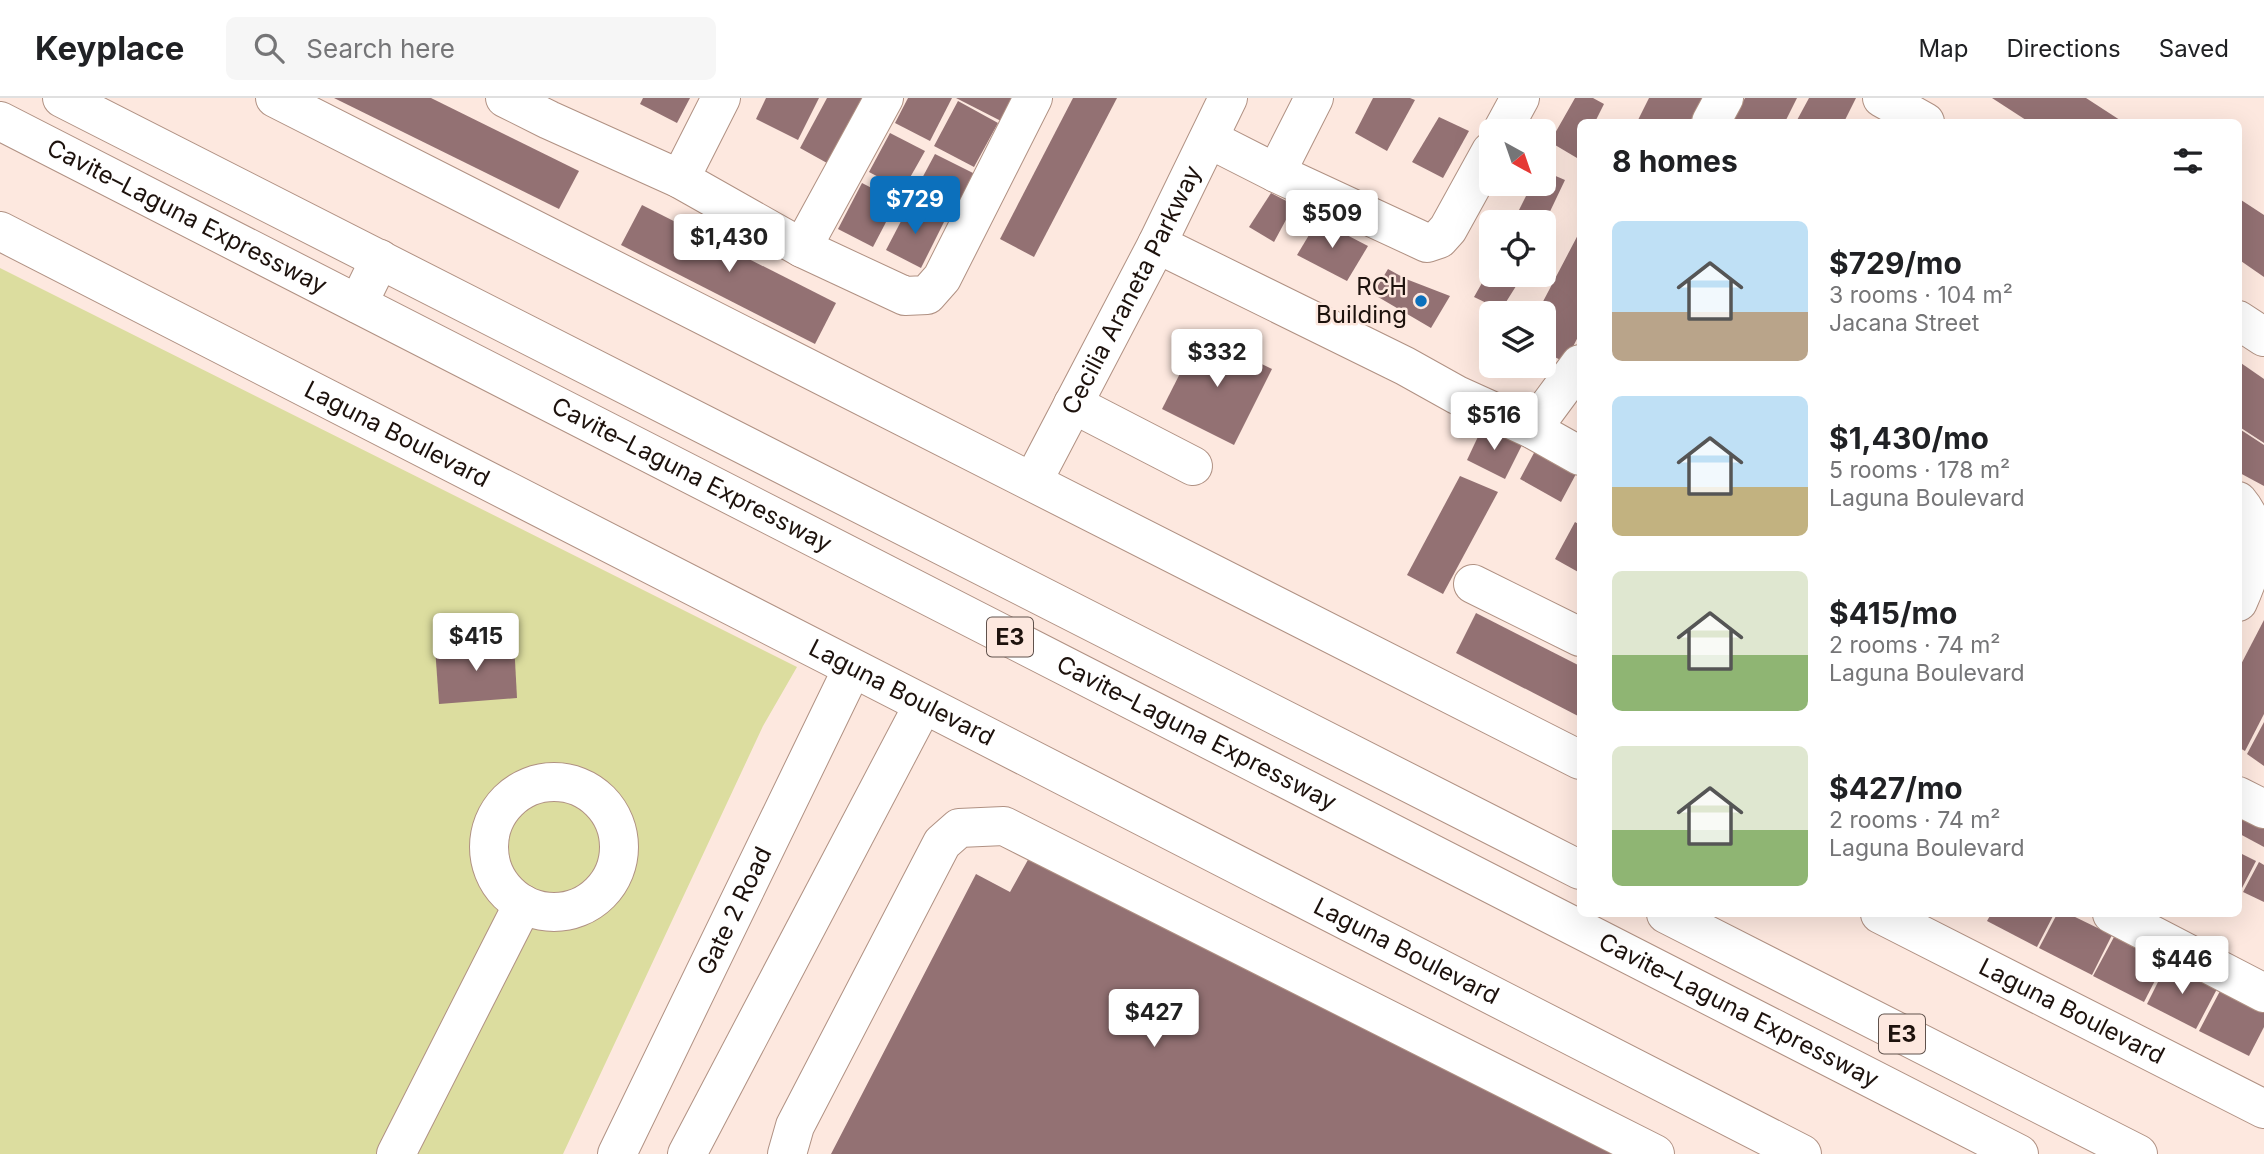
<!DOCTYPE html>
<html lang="en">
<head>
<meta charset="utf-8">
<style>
	body { margin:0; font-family:Inter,sans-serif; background:#f6f6f6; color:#202124; height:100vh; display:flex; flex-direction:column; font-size:26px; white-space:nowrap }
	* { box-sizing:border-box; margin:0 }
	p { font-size:23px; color:#757577 }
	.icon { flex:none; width:38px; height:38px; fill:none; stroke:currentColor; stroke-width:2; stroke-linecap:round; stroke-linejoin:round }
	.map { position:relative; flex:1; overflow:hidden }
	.sheet { position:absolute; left:1577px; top:21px; width:665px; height:798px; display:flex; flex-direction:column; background:#fff; border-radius:10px; box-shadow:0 7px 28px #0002 }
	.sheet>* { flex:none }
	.needle { width:46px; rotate:140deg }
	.fabs { position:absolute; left:1479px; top:21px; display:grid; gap:14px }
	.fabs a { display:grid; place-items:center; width:77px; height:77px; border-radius:10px; background:#fff; box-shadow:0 7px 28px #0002; font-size:35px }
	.price { position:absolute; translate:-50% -60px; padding:0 16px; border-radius:7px; background:#fff; color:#222; font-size:23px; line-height:46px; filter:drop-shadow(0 2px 4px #0008) }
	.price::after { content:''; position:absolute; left:50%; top:42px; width:21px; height:16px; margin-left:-10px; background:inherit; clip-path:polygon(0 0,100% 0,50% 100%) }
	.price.selected { background:#0c70bc; color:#fff }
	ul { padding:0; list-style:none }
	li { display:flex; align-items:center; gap:21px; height:175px; padding:0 35px }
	li span { display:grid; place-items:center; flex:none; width:196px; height:140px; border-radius:10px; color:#555 }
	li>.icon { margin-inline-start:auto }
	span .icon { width:84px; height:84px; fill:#fffc; stroke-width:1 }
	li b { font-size:30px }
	h2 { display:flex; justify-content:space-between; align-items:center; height:84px; padding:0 35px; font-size:30px }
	header { display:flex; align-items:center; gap:42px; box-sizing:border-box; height:98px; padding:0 35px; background:#fff; border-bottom:2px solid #e0e0e0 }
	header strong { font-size:33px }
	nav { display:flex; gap:38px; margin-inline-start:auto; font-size:24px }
	.search { width:490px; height:63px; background:#f6f6f6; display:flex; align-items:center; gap:18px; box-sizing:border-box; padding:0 24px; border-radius:10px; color:#757577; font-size:26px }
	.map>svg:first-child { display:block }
	.green { fill:#dcdd9f }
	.building { fill:#937173 }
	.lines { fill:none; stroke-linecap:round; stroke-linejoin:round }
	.minor-casing { stroke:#b09183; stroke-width:40 }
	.major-casing { stroke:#b09183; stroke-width:40 }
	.highway-casing { stroke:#b09183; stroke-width:40 }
	.minor { stroke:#fff; stroke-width:38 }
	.major { stroke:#fff; stroke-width:38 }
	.highway { stroke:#fff; stroke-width:38 }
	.poi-dot { fill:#0c70bc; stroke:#fde8df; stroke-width:2.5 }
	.labels { text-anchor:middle; stroke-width:5; stroke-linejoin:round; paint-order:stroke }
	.shield { fill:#fde8df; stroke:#60524c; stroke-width:2 }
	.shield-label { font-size:23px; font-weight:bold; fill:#1d120d }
	.street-label { font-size:24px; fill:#1d120d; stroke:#fde8df }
	.poi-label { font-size:24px; fill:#1d120d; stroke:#fde8df; text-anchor:end }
</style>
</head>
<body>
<header>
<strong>Keyplace</strong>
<div class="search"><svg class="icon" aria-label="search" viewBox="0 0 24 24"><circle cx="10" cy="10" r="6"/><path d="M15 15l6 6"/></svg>Search here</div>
<nav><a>Map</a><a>Directions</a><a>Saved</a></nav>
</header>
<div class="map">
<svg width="2264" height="1056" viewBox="0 0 2264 1056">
	<rect width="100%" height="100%" fill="#fde8df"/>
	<polygon class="green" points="0,170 797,569 763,628 563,1056 0,1056"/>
	<g class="building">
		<polygon points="334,0 431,0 579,73 559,111"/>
		<polygon points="643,0 690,0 677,25 640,6"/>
		<polygon points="766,0 819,0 798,42 756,21"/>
		<polygon points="827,0 874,0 836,70 800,50"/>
		<polygon points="908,0 952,0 930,43 895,25"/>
		<polygon points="956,0 1013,0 1001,23"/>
		<polygon points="1073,0 1117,0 1034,159 1000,141"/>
		<polygon points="1373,0 1410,0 1415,2 1387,53 1355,35"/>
		<polygon points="1575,0 1593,0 1604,6 1595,24 1580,24 1580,53 1577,60 1550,44"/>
		<polygon points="1649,0 1702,0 1690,24 1637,24"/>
		<polygon points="1745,0 1797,0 1785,24 1732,24"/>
		<polygon points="1809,0 1856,0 1844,24 1796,24"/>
		<polygon points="1992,0 2086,0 2123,24 2029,24"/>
		<polygon points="958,3 998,25 974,69 934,48"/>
		<polygon points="1439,19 1469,33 1443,80 1412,64"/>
		<polygon points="890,35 925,53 903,92 869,74"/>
		<polygon points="935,56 975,76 952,120 912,99"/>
		<polygon points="1544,73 1565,82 1545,124 1523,124 1515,120 1532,86 1544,86"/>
		<polygon points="862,85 897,103 873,149 838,131"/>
		<polygon points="1271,95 1294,107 1274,144 1249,129"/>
		<polygon points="2238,100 2264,117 2264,179 2238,161"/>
		<polygon points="910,106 944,124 921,170 886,152"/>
		<polygon points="642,107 836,205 815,246 621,147"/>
		<polygon points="1318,122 1368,148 1347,183 1297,157"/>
		<polygon points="1580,133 1580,235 1565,264 1544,254 1544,215 1537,215"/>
		<polygon points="1491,169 1491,177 1523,177 1501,212 1474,199"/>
		<polygon points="1388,171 1406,181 1450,198 1431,230 1373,196"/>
		<polygon points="1200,236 1272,271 1234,347 1162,311"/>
		<polygon points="2238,263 2264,281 2264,345 2238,328"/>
		<polygon points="1483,328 1522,347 1505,381 1467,362"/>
		<polygon points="2238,330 2264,347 2264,388 2238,374"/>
		<polygon points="1535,353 1576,376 1561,404 1520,381"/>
		<polygon points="1460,378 1498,394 1443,496 1407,477"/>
		<polygon points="1575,424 1580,427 1580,475 1555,461"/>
		<polygon points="1476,515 1580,568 1580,619 1456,555"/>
		<polygon points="2264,522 2264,616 2245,653 2238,649 2238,572"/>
		<polygon points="514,544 517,600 439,606 435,549"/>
		<polygon points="2264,624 2264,668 2247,656"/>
		<polygon points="2238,699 2264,713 2264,749 2238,735"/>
		<polygon points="1034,751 1627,1056 831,1056 976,776 1010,794"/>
		<polygon points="2238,754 2256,763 2241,792 2238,791"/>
		<polygon points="2259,764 2264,767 2264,804 2243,794"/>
		<polygon points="1991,816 2054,816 2037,849 1987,823"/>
		<polygon points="2057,816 2069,816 2112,837 2092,877 2039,850"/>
		<polygon points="2114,839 2164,865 2144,904 2093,878"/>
		<polygon points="2167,866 2217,891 2196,931 2147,906"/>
		<polygon points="2220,893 2264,915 2264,929 2249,958 2199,933"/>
	</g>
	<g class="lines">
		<defs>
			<g id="minor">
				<polyline points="505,0 549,22 680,81 802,150 905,198 927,197 942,180 1033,0"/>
				<polyline points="1882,0 1925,24"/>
				<polyline points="1711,24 1724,0"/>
				<polyline points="1502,33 1520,0"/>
				<polyline points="1209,41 1276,75 1427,145 1439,141 1448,131 1491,53"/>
				<polyline points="1276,75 1314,0"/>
				<polyline points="680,81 721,0"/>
				<polyline points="1157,146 1405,268 1457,297 1532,331 1580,358"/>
				<polyline points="802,150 884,0"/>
				<polyline points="358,206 380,161"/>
				<polyline points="2238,222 2264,239"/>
				<polyline points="1073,306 1193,368"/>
				<polyline points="1532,331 1580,266"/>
				<path id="s1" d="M1033,383L1157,146L1228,0"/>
				<path d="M2238,403C2264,434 2255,466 2238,504"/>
				<polyline points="1473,486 1580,539"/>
				<circle cx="554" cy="749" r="65"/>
				<polyline points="2238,698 2264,711"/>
				<polyline points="2112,816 2264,895"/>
				<polyline points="396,1056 523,806"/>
				<path id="s2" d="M617,1056L852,571"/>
				<polyline points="687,1056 923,607"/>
				<polyline points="787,1056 795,1028 942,745 959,730 1004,728 1655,1056"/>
			</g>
			<g id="major">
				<polyline points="275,0 1580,662"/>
				<path id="s3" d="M0,133L1802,1056"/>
				<path id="s4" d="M1880,816L2264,1011"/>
			</g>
			<g id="highway">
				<polyline points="62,0 1580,772"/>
				<path id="s5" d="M0,23L2019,1056"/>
				<polyline points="1666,816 2138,1056"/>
			</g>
		</defs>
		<use href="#minor" class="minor-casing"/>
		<use href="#major" class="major-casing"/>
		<use href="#highway" class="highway-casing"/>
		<use href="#minor" class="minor"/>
		<use href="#major" class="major"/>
		<use href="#highway" class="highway"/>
	</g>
	<circle class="poi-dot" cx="1421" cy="203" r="7"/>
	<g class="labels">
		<g class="shield">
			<rect x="987" y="519.5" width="46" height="39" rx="5"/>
			<rect x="1879" y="916.5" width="46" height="39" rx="5"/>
		</g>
		<g class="shield-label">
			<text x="1010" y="547">E3</text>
			<text x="1902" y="944">E3</text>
		</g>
		<g class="street-label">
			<text dy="8" stroke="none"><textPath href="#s5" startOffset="210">Cavite–Laguna Expressway</textPath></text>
			<text dy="8" stroke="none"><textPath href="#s1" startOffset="215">Cecilia Araneta Parkway</textPath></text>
			<text dy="8" stroke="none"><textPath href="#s3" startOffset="446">Laguna Boulevard</textPath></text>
			<text dy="8" stroke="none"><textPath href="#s5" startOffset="777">Cavite–Laguna Expressway</textPath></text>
			<text dy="8" stroke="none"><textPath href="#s3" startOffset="1013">Laguna Boulevard</textPath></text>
			<text dy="8" stroke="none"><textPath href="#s5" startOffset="1344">Cavite–Laguna Expressway</textPath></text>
			<text dy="8" stroke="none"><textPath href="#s2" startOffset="270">Gate 2 Road</textPath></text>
			<text dy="8" stroke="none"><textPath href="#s3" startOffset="1580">Laguna Boulevard</textPath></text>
			<text dy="8" stroke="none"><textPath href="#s5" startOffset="1953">Cavite–Laguna Expressway</textPath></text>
			<text dy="8" stroke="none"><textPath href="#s4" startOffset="215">Laguna Boulevard</textPath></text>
		</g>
		<g class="poi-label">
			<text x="1407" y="197">RCH<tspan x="1407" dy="28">Building</tspan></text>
		</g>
	</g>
</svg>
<div class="fabs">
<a><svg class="needle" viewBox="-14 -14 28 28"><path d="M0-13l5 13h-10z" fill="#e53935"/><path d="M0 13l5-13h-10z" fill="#757577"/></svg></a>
<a><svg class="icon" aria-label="locate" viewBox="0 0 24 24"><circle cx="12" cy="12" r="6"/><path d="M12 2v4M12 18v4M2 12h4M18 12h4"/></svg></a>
<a><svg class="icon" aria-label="layers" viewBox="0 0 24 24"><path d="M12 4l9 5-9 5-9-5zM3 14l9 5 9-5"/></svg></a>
</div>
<b class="price selected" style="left:915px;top:138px">$729</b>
<b class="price" style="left:1332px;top:152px">$509</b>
<b class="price" style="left:729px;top:176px">$1,430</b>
<b class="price" style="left:1217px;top:291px">$332</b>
<b class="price" style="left:1494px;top:354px">$516</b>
<b class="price" style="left:476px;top:575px">$415</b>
<b class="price" style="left:2182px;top:898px">$446</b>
<b class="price" style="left:1154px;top:951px">$427</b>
<section class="sheet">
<h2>8 homes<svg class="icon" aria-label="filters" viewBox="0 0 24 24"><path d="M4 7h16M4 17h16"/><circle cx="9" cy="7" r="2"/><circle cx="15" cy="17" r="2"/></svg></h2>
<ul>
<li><span style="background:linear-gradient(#bfe0f5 65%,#b9a48a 0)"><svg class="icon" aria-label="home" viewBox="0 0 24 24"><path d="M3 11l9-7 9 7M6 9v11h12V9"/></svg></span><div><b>$729/mo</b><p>3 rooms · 104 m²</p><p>Jacana Street</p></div></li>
<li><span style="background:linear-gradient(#bfe0f5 65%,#c2b280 0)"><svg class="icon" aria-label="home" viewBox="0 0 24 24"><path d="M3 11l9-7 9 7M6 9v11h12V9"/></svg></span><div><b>$1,430/mo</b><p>5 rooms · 178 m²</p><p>Laguna Boulevard</p></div></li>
<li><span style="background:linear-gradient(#dfe7d0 60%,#8fb573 0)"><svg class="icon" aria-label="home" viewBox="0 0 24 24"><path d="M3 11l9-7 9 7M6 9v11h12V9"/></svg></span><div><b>$415/mo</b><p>2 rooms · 74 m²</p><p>Laguna Boulevard</p></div></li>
<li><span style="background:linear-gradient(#dfe7d0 60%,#8fb573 0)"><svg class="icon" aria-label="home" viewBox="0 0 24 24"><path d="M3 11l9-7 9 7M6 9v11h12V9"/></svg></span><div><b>$427/mo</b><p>2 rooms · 74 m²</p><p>Laguna Boulevard</p></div></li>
</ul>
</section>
</div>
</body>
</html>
